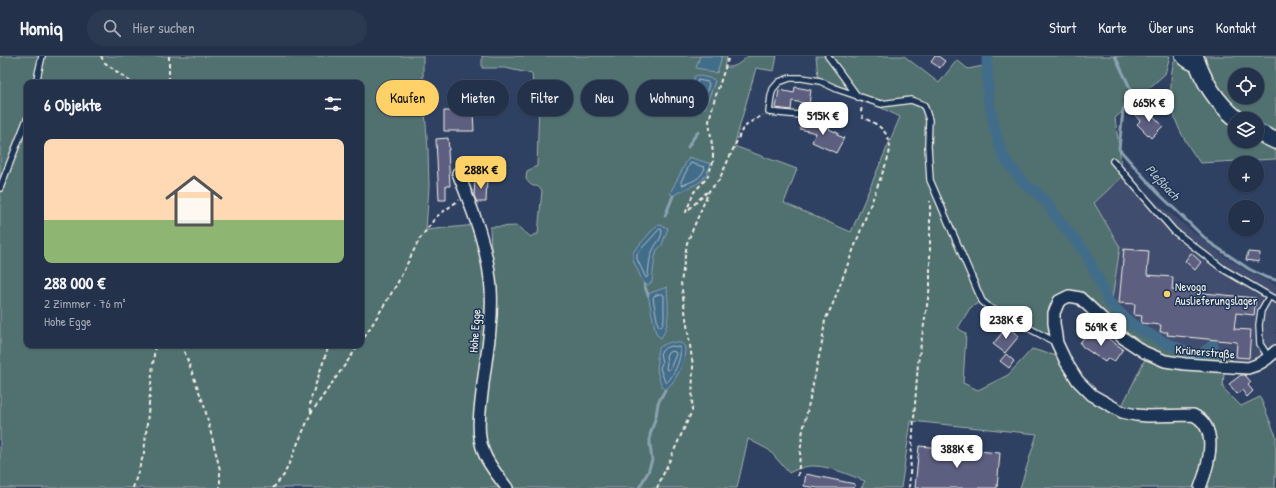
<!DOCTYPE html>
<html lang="de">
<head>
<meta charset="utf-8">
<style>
	body { margin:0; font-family:"Patrick Hand",sans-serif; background:#2b3951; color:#f1f3f6; height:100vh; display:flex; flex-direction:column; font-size:15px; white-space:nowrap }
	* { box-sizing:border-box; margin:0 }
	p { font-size:13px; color:#a3a9b5 }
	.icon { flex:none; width:22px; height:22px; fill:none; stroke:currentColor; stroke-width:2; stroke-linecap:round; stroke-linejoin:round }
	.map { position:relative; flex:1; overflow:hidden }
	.sheet { position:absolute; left:24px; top:24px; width:340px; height:268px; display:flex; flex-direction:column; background:#23314a; border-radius:8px; box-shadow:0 1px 3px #0004,0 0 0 1px #404c62 }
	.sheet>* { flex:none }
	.top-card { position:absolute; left:376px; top:24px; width:380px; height:36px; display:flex; gap:8px }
	.buttons { position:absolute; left:1228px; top:12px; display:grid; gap:8px }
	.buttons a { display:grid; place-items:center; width:36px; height:36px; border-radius:50%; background:#23314a; box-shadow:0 1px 3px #0004,0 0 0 1px #404c62; font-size:20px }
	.price { position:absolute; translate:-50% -34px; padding:0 9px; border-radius:8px; background:#fff; color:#222; font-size:13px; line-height:26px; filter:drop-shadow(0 1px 2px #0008) }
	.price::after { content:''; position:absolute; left:50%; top:24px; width:12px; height:9px; margin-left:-6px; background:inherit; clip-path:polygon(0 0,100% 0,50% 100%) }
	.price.on { background:#ffd166; color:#111 }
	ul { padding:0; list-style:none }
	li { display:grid; align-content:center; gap:8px; height:212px; padding:0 20px }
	li span { display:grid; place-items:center; height:124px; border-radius:8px; color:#555 }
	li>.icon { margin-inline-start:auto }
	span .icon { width:72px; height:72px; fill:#fffc; stroke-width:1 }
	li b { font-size:17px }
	h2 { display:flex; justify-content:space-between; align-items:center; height:48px; padding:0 20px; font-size:17px }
	.chip { padding:0 14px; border-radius:18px; background:#23314a; box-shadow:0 1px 3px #0004,0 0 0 1px #404c62; font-size:14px; line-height:36px }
	.chip.on { background:#ffd166; color:#111 }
	header { display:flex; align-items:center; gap:24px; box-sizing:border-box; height:56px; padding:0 20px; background:#23314a; border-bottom:1px solid #404c62 }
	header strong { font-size:19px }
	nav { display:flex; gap:22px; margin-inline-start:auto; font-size:14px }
	.search { width:280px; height:36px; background:#2b3951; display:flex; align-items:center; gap:10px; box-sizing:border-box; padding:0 14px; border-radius:22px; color:#a3a9b5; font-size:15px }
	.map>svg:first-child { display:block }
	.built { fill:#414d6e }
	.green { fill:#517070; stroke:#a2b0ac; fill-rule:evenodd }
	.water { fill:#436d8a; stroke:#8aa2b0 }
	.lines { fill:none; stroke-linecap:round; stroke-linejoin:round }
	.shore { stroke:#adbcc2; stroke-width:1 }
	.stream { stroke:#8aa2b0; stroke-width:3 }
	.canal { stroke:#436d8a; stroke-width:11 }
	.building { fill:#5d5f81; stroke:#f4f1e8 }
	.lane-casing { stroke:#f4f1e8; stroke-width:8 }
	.street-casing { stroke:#f4f1e8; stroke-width:14 }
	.secondary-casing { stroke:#f4f1e8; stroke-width:19 }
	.path { stroke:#f4f1e8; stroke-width:2; stroke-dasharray:4 3; stroke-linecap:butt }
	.lane { stroke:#1d3557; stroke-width:5.5 }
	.street { stroke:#1d3557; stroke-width:11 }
	.secondary { stroke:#1d3557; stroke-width:16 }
	.poi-dot { fill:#ffd166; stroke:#1d3557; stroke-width:1.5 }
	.labels { text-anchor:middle; stroke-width:3; stroke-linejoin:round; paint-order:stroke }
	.poi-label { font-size:12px; fill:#f4f1e8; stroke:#1d3557; text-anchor:start }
	.street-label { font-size:12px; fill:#f4f1e8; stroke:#1d3557 }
	.water-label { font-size:13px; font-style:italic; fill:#b6c3c7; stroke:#1d3557 }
</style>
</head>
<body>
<header>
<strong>Homiq</strong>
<div class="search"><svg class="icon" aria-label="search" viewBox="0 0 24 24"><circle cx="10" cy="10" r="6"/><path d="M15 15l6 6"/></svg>Hier suchen</div>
<nav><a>Start</a><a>Karte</a><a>Über uns</a><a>Kontakt</a></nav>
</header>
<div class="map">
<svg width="1276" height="432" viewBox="0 0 1276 432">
	<rect width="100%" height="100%" fill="#2f4163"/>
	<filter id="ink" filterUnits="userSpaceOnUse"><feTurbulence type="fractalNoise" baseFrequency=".025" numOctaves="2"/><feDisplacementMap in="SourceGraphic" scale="8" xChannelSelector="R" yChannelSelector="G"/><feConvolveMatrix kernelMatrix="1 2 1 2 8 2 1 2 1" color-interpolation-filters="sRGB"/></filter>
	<g filter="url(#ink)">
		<polygon class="built" points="1123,120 1222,199 1252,218 1276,229 1276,290 1256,307 1236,309 1229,300 1157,287 1112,243 1120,191 1094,147"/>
		<g class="green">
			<polygon points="0,0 423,0 423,32 428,93 429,130 426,174 476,169 489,235 476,378 504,432 0,432 0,136 27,67 27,289 361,289 361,27 27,27 27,63 0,132"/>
			<path d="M482,0H727L724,11C736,12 740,7 748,0H777L774,15L756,12L734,90L797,113L784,147L851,176L900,61L818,21L816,0H841L855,2L859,0H904L939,27L957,4L968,13L983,10L985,0H1170L1165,18L1115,62L1123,120L1094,147L1120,191L1112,243L1157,287L1229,301L1236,309L1167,303L1130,283L1075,236L1065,235L1054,243L1050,252L1048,262L1050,277L1045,278L989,248L983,244L970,252L958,272L966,278L963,327L978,334L1008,319L1032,293L1057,300L1062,311L1078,329L1099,348L1188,363C1216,374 1201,411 1195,432H1020L1037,378L911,365L901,432H861L865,425C846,418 820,405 801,412C797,413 793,415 789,417L769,394L748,383L737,432H510L483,388L492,213L490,171L517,170L531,181L533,179L538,178L542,134L537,130C531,131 529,127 526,123L527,115L537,110L539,46L530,41V37L533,29L532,18L505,12H482Z"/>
			<path d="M1202,0H1276V77L1257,66V63C1250,63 1246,60 1240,56C1218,39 1213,24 1202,0ZM1235,19H1257V41H1235Z"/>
			<path d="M1176,1L1192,16L1196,19L1235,69V85H1257V83L1276,92V103L1200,107C1182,81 1169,61 1171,28C1171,18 1172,10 1176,1Z"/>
			<path d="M1146,301L1224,316L1223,332L1241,350L1260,341L1276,380L1275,432H1205C1213,411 1223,389 1210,368C1207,362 1203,358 1197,356C1184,351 1164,355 1151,356C1142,357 1130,353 1121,352Z"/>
		</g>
		<g class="water">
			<polygon points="700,0 722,0 717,17 708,16 707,14 696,12"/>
			<path d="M697,19L713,23L715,25L706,50L705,52H702C690,43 692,35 694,21Z"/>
			<path d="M689,101L711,108C701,134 692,126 673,140L670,137Z"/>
			<polygon points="660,169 668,172 662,189 657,194 655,201 652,226 648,229 644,228 633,204 633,196 656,170"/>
			<path d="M667,231C668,247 671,268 661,282L656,278L648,239L650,237Z"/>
			<path d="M671,286L681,287L685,291C686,306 676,326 665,334C660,329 655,312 658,306C655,293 658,290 671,286Z"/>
		</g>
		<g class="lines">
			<g class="shore">
				<polygon points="698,24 708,26 709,28 704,44 702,46 701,45 696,39"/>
				<path d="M691,107L704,111L705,112C701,123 692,126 682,129L681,126Z"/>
				<path d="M660,173L662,174C662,183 656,187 653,194C649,202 649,211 648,220L646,222L637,203V198Z"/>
				<polygon points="661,238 664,239 664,263 662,270 660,271 658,269 653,242 654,240"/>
				<path d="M671,290L679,291C684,298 673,322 666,327L665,326L660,312L662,307L660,297L665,292Z"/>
				<polygon points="672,295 675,296 676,298 670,313 667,314 666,312 667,307 666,299 668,297"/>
			</g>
			<g class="stream">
				<polyline points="1115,0 1131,34 1123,54 1119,93 1158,137 1209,186 1249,213 1265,221 1276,224"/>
				<polyline points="688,91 692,84 698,76"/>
				<polyline points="665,160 673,140"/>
				<polyline points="644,228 648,239"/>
				<polyline points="639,432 648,416 652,404 650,389 650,379 656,360 658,347 665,334"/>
			</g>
			<polyline class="canal" points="987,0 988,42 997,81 1002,98 1007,106 1026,129 1036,136 1048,148 1057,162 1086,197 1109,246 1121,259 1136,271 1166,287 1193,298 1200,299 1213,289"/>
		</g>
		<g class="building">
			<polygon points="935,0 938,0 945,5 940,12 931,6"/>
			<polygon points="795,31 811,34 809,48 792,45 791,54 776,52 779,34 794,37"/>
			<polygon points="1145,51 1163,70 1151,82 1137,68 1140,65 1136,60"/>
			<polygon points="444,55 473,55 474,75 444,75"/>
			<polygon points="802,64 830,70 829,73 838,77 837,79 844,82 836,97 812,86 816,77 800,73"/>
			<polygon points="448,82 449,94 448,94 450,130 446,130 446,144 439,144 436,83"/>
			<polygon points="487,122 486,146 477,146 474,140 475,123"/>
			<polygon points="1124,193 1149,195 1147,219 1173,221 1172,234 1256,242 1254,259 1236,257 1234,273 1251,274 1249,302 1236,301 1237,286 1167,279 1168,276 1160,276 1161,269 1141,267 1142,260 1134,259 1135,248 1119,247"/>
			<polygon points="1248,196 1260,197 1259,206 1246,204"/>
			<polygon points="1191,197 1201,206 1195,214 1185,205"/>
			<polygon points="1007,271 1019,280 1005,297 993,288"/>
			<polygon points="1089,274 1098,280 1100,277 1123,293 1114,306 1108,302 1105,306 1083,291 1080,287"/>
			<polygon points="1006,298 1014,305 1009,312 1000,305"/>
			<polygon points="1241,319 1245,319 1251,326 1248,329 1253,335 1247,341 1242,334 1237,338 1229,328"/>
			<polygon points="919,390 1000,397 997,432 915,432"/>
			<polygon points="806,418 855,428 854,432 818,432 804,430"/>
		</g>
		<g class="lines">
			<defs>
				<g id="lane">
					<polyline points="828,0 858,41"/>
					<polyline points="36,27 42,0"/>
					<polyline points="819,61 769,56 771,40 773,33 779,26 790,22 802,22 820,25 837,33 881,48 911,44 924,49 929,64 928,90 930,124 982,245 990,252 1057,287"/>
					<polyline points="1113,105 1174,175 1223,213 1276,244"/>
					<polyline points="0,132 27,63"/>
					<polyline points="1269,302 1260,288 1259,269 1261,255 1269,241"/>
				</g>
				<g id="street">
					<path d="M1181,0C1185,5 1192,9 1198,10"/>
					<path d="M458,117C473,155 488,192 491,233C493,264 487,297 483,328C481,350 475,375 484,397C489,410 499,421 507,432"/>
					<path d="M1200,432C1208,411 1220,371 1193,359L1148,360L1136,359L1122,356L1092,339L1078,325L1066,306L1057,287L1054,267V257L1059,245L1069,240L1080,242L1123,282L1144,296L1165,305L1185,308L1248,312C1260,309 1267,303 1276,295"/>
				</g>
				<g id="secondary">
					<path d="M1195,0C1203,26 1216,46 1237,63"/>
					<polyline points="1257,76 1276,85"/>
				</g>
			</defs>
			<use href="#lane" class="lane-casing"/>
			<use href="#street" class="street-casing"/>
			<use href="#secondary" class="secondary-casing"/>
			<g class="path">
				<polyline points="101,0 104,6 132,27"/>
				<polyline points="169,0 169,27"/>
				<polyline points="707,136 686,156 694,136 707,122 713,106 713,97 709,65 714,45 729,0"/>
				<polyline points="361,287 397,228 419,184 436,161 459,144"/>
				<polyline points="182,289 204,349 220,414 220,432"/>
				<polyline points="311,356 310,345 329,289"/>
				<path d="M798,420L802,379L822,287L825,264L832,250L887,105C888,101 890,96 890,92C890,76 877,67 863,62L861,56L862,49"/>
				<polyline points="133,432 144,397 155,289"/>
				<polyline points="273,432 284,419 311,357 359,289"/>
				<polyline points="657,432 692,355 693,310 681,227 687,187 709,135 719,124 742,74 749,67 763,59"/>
				<polyline points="909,432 918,307 930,230 930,145"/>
			</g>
			<use href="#lane" class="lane"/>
			<use href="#street" class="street"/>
			<use href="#secondary" class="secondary"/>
		</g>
	</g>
	<circle class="poi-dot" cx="1167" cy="238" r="4"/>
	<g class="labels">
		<g class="poi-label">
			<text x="1175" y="235">Nevoga<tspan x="1175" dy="14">Auslieferungslager</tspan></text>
		</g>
		<g class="street-label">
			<text transform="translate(475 275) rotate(-86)" y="4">Hohe Egge</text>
			<text transform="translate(1205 296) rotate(5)" y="4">Krünerstraße</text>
		</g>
		<g class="water-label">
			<text transform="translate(1163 126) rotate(47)" y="5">Pleßbach</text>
		</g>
	</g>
</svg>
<div class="buttons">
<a><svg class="icon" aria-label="locate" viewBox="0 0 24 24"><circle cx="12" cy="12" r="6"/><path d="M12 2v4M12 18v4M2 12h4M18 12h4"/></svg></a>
<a><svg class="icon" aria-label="layers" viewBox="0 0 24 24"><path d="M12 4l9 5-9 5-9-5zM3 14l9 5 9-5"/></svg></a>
<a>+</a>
<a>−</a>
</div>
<b class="price" style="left:1149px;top:67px">665K €</b>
<b class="price" style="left:823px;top:80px">515K €</b>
<b class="price on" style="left:481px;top:134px">288K €</b>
<b class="price" style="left:1006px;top:284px">238K €</b>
<b class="price" style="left:1101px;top:291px">569K €</b>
<b class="price" style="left:957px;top:413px">388K €</b>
<div class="top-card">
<a class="chip on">Kaufen</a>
<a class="chip">Mieten</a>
<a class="chip">Filter</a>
<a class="chip">Neu</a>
<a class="chip">Wohnung</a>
</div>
<section class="sheet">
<h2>6 Objekte<svg class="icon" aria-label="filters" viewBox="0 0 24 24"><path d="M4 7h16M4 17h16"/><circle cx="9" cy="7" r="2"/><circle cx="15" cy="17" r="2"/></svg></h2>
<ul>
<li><span style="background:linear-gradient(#ffd9b3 65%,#8fb573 0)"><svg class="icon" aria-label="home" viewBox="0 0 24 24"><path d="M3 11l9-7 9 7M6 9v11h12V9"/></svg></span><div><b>288 000 €</b><p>2 Zimmer · 76 m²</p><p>Hohe Egge</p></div></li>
</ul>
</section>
</div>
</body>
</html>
